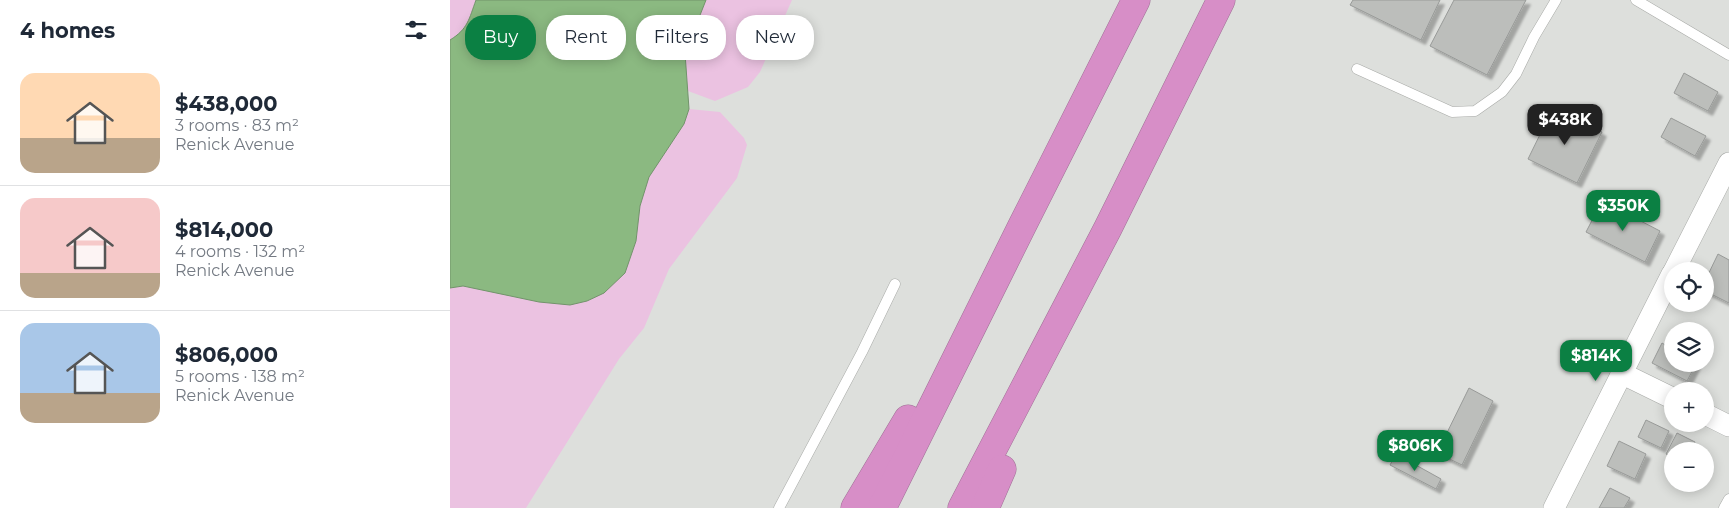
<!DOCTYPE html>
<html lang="en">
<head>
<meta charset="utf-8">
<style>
	body { margin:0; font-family:Montserrat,sans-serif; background:#f6f6f7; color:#1f2937; height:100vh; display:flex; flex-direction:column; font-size:19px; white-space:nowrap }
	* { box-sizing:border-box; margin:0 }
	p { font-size:16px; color:#747a83 }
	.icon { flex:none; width:28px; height:28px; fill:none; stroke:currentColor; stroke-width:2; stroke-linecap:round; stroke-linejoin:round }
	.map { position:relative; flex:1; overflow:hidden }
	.drawer { display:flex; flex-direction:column; background:#fff; width:450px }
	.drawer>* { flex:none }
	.top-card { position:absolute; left:15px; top:15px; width:475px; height:45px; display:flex; gap:10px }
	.fabs { position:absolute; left:1214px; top:262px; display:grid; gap:10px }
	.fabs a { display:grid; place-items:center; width:50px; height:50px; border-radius:50%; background:#fff; box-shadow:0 2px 12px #0003; font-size:25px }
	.price { position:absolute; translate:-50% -42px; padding:0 11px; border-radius:10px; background:#0b8043; color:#fff; font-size:16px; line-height:32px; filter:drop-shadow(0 1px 2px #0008) }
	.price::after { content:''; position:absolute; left:50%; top:30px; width:15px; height:11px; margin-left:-8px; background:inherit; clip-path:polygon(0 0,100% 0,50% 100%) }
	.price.selected { background:#222; color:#fff }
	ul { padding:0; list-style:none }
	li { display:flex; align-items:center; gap:15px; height:125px; padding:0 20px }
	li+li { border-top:1px solid #e0e1e3 }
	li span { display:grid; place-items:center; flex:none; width:140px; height:100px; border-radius:15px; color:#555 }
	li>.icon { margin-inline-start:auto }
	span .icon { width:60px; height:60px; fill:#fffc; stroke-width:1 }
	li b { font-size:21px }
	h2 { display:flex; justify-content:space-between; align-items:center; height:60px; padding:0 20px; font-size:21px }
	.chip { padding:0 18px; border-radius:20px; background:#fff; box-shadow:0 2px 12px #0003; font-size:18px; line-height:45px }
	.chip.selected { background:#0b8043; color:#fff }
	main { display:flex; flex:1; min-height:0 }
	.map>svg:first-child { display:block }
	.green { fill:#ebc2e1 }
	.water { fill:#8bb981; stroke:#72936b }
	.building { fill:#bcbebb; stroke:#989a98; filter:url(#shadow) }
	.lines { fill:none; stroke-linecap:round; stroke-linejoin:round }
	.lane-casing { stroke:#a9aba8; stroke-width:11 }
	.street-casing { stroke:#a9aba8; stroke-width:22 }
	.highway-casing { stroke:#9f7095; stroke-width:29 }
	.lane { stroke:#fff; stroke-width:10 }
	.street { stroke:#fff; stroke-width:21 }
	.highway { stroke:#d78ec7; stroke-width:28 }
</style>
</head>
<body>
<main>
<section class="drawer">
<h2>4 homes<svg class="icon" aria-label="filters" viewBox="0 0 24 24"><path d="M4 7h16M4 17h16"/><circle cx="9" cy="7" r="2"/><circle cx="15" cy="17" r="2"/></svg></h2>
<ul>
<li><span style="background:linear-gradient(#ffd9b3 65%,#b9a48a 0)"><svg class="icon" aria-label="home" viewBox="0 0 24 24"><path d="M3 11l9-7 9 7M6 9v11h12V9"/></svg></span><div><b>$438,000</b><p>3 rooms · 83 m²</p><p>Renick Avenue</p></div></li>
<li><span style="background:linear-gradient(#f6c9c9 75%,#b9a48a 0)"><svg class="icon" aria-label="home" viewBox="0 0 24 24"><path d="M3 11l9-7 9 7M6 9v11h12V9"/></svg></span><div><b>$814,000</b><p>4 rooms · 132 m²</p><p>Renick Avenue</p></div></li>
<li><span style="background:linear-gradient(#a9c7e8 70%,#b9a48a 0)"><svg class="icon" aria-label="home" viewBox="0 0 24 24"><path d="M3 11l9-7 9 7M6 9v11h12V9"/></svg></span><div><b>$806,000</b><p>5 rooms · 138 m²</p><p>Renick Avenue</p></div></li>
</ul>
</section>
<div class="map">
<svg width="1279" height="508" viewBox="0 0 1279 508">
	<defs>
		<filter id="shadow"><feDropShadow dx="4.5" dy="4.5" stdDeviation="1" flood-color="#0004"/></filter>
	</defs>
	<rect width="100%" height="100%" fill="#dddfdc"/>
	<g class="green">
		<path d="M0,0H26C19,19 18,29 0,40Z"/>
		<polygon points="256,0 342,0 310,72 298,87 265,101 238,91 235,53"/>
		<polygon points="239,109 270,112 294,138 297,145 287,178 219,269 194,328 169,359 76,508 0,508 0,288 13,286 89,302 120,305 186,241 190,206 199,177 234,124"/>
	</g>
	<path class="water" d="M26,0H256L235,53L239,109L234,124L199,177L190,206L186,241L175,273L154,293L137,301L120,305L89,302L13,286L0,288V40C18,29 19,19 26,0Z"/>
	<g class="building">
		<polygon points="903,0 990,0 971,40 900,5"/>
		<polygon points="1004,0 1076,0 1037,75 980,46"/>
		<polygon points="1234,73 1268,92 1258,111 1224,93"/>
		<polygon points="1103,108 1152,132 1127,183 1078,159"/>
		<polygon points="1221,118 1256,136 1245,156 1211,137"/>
		<polygon points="1152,201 1210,231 1195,262 1136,232"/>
		<polygon points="1268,254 1279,260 1279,303 1255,291 1255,281"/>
		<polygon points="1212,343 1222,349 1222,364 1246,364 1237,381 1202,363"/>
		<polygon points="1019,388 1043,401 1012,465 987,453"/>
		<polygon points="1196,420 1219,431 1211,448 1188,437"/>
		<polygon points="1227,433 1245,442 1240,451 1222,451 1222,457 1216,454"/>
		<polygon points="1169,441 1196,454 1185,479 1157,466"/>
		<polygon points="946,454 991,479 986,489 940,465"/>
		<polygon points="1160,488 1180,498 1174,508 1149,508"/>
	</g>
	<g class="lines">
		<defs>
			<g id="lane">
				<polyline points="1186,0 1279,55"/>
				<polyline points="907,69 1002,112 1025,111 1052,92 1066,74 1084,37 1106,0"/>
				<polyline points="329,508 412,352 445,284"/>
				<polyline points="1274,508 1279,499"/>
			</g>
			<g id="street">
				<polyline points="1224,271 1279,163"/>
				<polyline points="1171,373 1222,398"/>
				<polyline points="1255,414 1279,426"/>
				<polyline points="1104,508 1222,274"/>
			</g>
			<g id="highway">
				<polyline points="405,508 458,419"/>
				<polyline points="432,508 572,226 686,0"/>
				<polyline points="512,508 658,228 771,0"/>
				<polyline points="535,508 552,469"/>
			</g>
		</defs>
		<use href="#lane" class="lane-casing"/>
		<use href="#street" class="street-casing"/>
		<use href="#highway" class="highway-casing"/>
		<use href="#lane" class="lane"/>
		<use href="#street" class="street"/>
		<use href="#highway" class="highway"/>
	</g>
</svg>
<div class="fabs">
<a><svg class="icon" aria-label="locate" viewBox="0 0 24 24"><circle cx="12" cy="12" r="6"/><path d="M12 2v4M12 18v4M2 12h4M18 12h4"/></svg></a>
<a><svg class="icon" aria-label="layers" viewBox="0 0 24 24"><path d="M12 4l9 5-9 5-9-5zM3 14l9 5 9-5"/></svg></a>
<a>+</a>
<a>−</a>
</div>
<b class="price selected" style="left:1115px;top:146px">$438K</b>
<b class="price" style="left:1173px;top:232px">$350K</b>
<b class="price" style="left:1146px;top:382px">$814K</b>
<b class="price" style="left:965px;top:472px">$806K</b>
<div class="top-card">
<a class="chip selected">Buy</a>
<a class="chip">Rent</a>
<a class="chip">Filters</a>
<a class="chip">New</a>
</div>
</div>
</main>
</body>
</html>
